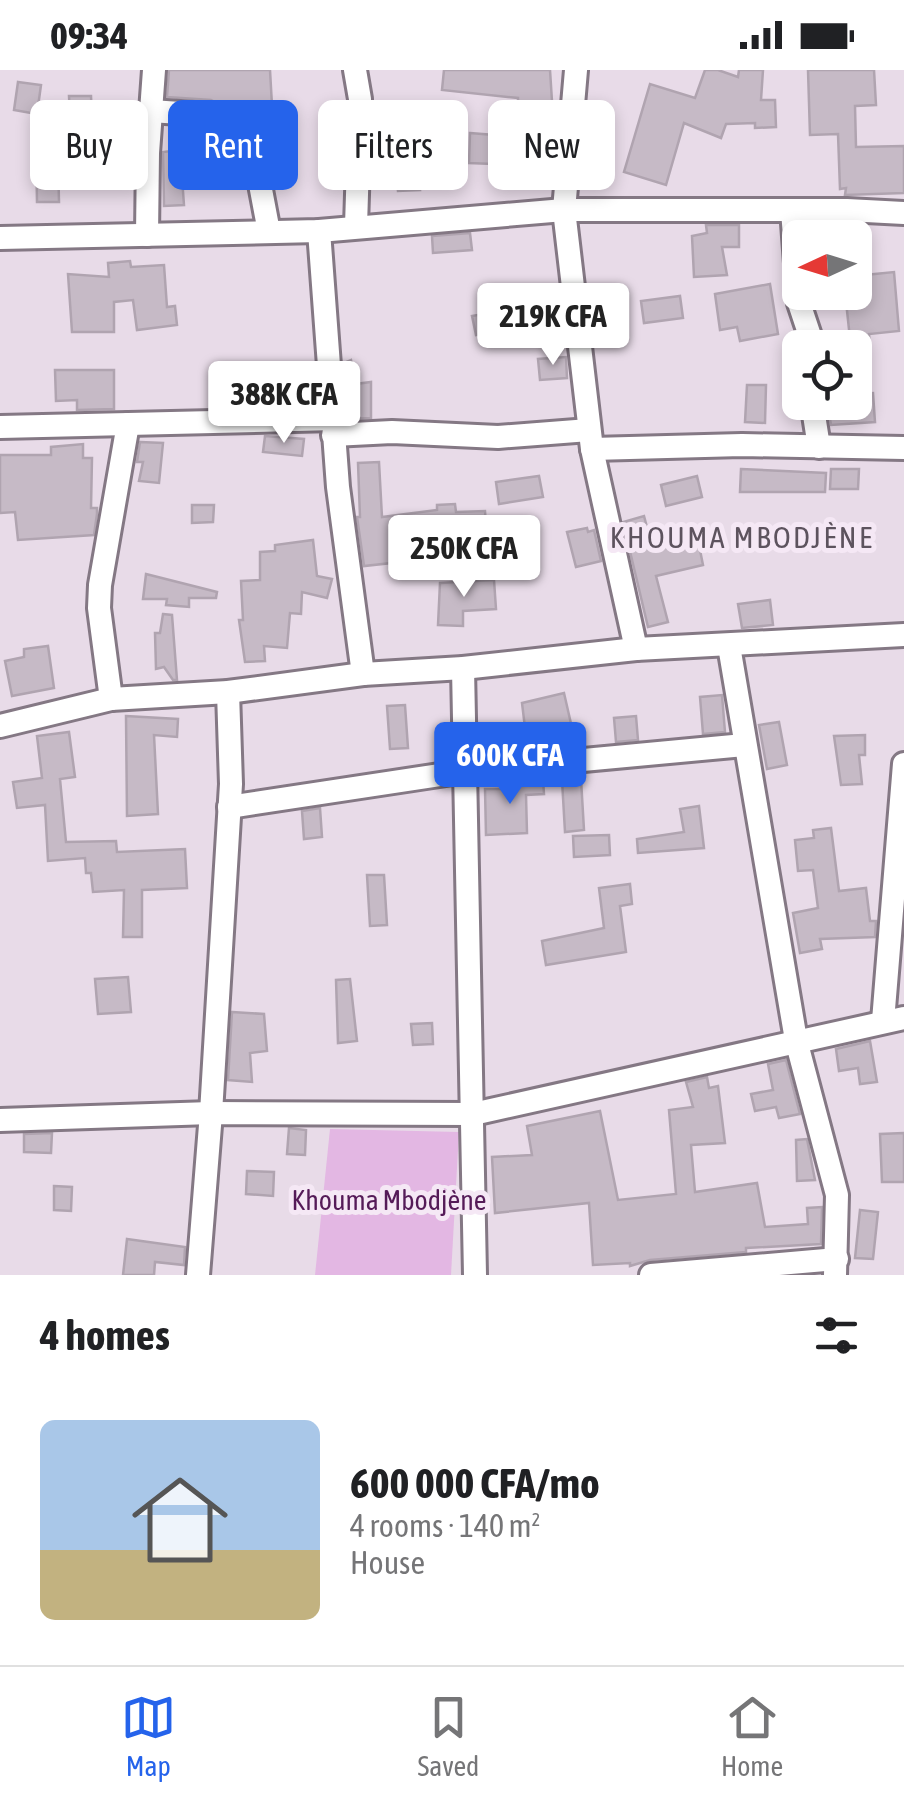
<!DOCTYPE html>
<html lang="en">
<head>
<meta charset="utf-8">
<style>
	body { margin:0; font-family:"Asap Condensed",sans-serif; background:#f6f6f6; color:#202124; height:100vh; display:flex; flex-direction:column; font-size:38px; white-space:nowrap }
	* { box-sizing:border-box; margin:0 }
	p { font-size:32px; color:#757577 }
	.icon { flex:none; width:55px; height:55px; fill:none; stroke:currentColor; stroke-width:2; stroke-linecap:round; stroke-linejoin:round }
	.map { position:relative; height:1205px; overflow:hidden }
	.drawer { display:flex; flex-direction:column; background:#fff; flex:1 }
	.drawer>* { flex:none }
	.banner { position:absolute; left:30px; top:30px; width:845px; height:90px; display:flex; gap:20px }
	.needle { width:65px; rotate:266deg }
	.tools { position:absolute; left:782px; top:150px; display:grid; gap:20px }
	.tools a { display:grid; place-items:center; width:90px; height:90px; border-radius:15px; background:#fff; box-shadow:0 5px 15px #0003; font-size:50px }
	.price { position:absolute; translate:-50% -85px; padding:0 22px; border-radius:10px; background:#fff; color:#222; font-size:32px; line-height:65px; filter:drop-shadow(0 2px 5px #0008) }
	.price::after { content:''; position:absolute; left:50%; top:60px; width:30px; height:22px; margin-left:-15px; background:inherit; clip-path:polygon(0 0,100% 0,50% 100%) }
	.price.on { background:#2563eb; color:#fff }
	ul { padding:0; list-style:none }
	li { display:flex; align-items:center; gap:30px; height:250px; padding:0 40px }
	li+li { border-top:2px solid #e0e0e0 }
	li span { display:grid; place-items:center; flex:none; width:280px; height:200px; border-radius:15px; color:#555 }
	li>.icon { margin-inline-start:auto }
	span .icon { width:120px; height:120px; fill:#fffc; stroke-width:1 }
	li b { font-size:42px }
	h2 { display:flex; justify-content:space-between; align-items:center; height:120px; padding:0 40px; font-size:42px }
	.chip { padding:0 35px; border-radius:15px; background:#fff; box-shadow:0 5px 15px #0003; font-size:35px; line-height:90px }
	.chip.on { background:#2563eb; color:#fff }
	.status { display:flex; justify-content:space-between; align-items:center; height:70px; padding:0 50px; background:#fff; direction:ltr }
	.status svg { height:28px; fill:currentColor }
	.menu { display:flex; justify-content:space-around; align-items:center; height:140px; border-top:2px solid #e0e0e0; background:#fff; font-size:28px; color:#757577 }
	.menu a { display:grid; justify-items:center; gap:5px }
	.menu .on { color:#2563eb }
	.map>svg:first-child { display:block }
	.green { fill:#e3b7e3 }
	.building { fill:#c6bac6; stroke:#b0a4b0; stroke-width:2.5 }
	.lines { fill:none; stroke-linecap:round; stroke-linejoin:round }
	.minor-casing { stroke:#847884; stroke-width:28 }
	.minor { stroke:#fff; stroke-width:22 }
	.labels { text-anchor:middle; stroke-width:10; stroke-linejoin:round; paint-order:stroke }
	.park-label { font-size:28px; fill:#551b58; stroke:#f5e8f5 }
	.neighbourhood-label { font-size:30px; letter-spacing:2.5px; fill:#5d535e; stroke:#f5e8f5 }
</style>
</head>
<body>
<div class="status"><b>09:34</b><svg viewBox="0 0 49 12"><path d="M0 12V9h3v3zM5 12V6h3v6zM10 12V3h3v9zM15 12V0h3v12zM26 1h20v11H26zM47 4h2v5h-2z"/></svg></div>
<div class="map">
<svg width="904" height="1205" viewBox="0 0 904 1205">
	<rect width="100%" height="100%" fill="#e8dbe8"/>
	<polygon class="green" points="330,1059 459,1062 451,1205 315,1205"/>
	<g class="building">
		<polygon points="169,0 270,0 273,53 283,51 293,111 276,113 267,68 256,57 255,37 227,39 211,30 167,27"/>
		<polygon points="444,0 550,0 552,31 518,34 518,28 442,20"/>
		<polygon points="705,0 718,0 738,7 739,0 763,0 761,30 775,30 776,57 755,58 755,53 726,54 721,68 684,53 666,115 624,102 650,14 695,28"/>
		<polygon points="808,0 874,0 876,35 855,36 856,77 904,76 904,123 845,125 846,118 840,119 838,64 810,65"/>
		<polygon points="18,12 41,15 37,44 14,40"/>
		<polygon points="69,26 91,26 92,48 70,48"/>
		<polygon points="412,57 420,120 398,121 391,58"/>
		<polygon points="470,63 494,65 493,94 469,93"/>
		<polygon points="106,71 107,84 58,90 59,132 37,132 36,74"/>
		<polygon points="180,80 184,135 164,136 163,82"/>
		<polygon points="706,155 739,155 739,177 722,177 727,205 694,207 692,166 707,163"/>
		<polygon points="470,163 472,180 433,183 432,166"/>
		<polygon points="130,191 131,197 164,195 167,237 175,236 177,255 137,260 133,230 114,232 114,262 72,262 68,204 109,207 108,193"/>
		<polygon points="894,202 899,261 869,264 870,278 851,278 845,222 855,222 855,206"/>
		<polygon points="770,214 778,264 740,271 737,257 720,260 715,224"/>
		<polygon points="680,226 683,248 644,253 641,231"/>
		<polygon points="522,237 525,255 476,265 472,246"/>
		<polygon points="566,287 567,308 540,310 538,289"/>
		<polygon points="351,290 355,314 371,312 371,348 350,349 344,293"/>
		<polygon points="55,300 114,300 114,339 77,340 77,330 56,331"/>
		<polygon points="747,315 766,315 765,353 745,352"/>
		<polygon points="873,323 875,352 831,355 827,332 855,332 855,324"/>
		<polygon points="265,366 304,369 302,386 263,382"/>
		<polygon points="140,372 163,373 159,413 139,411 143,392 137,392"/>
		<polygon points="83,374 83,388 92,388 91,438 97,438 97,444 94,465 18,470 15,442 0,443 0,385 51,385 51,377"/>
		<polygon points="379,392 382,447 437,440 437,435 455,434 456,442 485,441 487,470 455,472 454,486 364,496 357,447 360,447 358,393"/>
		<polygon points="741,399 826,403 825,422 740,422"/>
		<polygon points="831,399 859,399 858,419 830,419"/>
		<polygon points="539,406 543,427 499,434 496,412"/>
		<polygon points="697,406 702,427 666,436 661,415"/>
		<polygon points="192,435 214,435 213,452 192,453"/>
		<polygon points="644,446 652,476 697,465 703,495 656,506 668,552 648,557 623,452"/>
		<polygon points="587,458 588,462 594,460 601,491 576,497 567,462"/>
		<polygon points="313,470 317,506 332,509 327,528 302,522 301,544 290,543 287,578 264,576 265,591 245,592 239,550 243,550 241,511 260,510 260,482 275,481 275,475"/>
		<polygon points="146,504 217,522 216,528 189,528 189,537 166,535 167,529 143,529"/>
		<polygon points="494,510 496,539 463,541 463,556 438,555 440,513"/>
		<polygon points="770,530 773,555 742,558 738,534"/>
		<polygon points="163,544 172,545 177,610 173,610 164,597 156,599 155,563 160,563"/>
		<polygon points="48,576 54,618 12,626 5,591 24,587 24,579"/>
		<polygon points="564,623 572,658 540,665 541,679 503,682 499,670 526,666 522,633"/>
		<polygon points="722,625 725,662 703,664 700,627"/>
		<polygon points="405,635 408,678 390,679 387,636"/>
		<polygon points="126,646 178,649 177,667 154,665 158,744 127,746"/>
		<polygon points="636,646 638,670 616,672 614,648"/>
		<polygon points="779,652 787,695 767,699 759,655"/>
		<polygon points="69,662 75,707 60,709 66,772 116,771 117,782 185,779 187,818 142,820 142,867 123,867 124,820 93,822 91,803 86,803 85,788 48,791 45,735 17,738 13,712 42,708 37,666"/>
		<polygon points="865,665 865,685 859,685 862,714 841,715 834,666"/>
		<polygon points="543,709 544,724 526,725 527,763 486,765 485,719 513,719 511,712"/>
		<polygon points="581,709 584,760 565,762 562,710"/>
		<polygon points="699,736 704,778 638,783 637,769 684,762 680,739"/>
		<polygon points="320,738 322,767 304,769 302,741"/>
		<polygon points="831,758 839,821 866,818 870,851 876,851 875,867 820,869 822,879 800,883 793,843 818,838 813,800 798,801 795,770 814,768 813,760"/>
		<polygon points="609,765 610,785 574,787 573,766"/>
		<polygon points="367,805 384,805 387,855 370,856"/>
		<polygon points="630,814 632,834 620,836 626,882 546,895 542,871 604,858 599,818"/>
		<polygon points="128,907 131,942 98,944 95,909"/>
		<polygon points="350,909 357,971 338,973 336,910"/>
		<polygon points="232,942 264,944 267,981 250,983 252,1012 228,1010"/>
		<polygon points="432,953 433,974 413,975 411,954"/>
		<polygon points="870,971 877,1012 860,1014 858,998 839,1001 836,979"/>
		<polygon points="786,990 800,1044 779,1048 776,1037 755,1041 751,1024 773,1020 768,994"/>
		<polygon points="707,1007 709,1018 718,1016 725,1073 691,1075 695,1122 757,1113 765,1157 808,1154 807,1138 822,1137 821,1174 746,1178 746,1182 650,1190 630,1196 630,1193 593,1195 589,1133 495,1143 492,1087 532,1085 527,1056 600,1041 618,1130 676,1124 669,1040 693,1037 686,1012"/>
		<polygon points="289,1058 306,1060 305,1085 287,1084"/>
		<polygon points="52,1063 51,1083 24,1082 24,1064"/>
		<polygon points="904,1063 904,1112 882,1112 880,1064"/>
		<polygon points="807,1069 815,1110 797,1111 796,1070"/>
		<polygon points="247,1101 274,1102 273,1126 246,1124"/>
		<polygon points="54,1116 72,1117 71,1141 54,1140"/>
		<polygon points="860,1140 878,1142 873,1189 855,1188"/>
		<polygon points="127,1169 185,1177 184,1195 155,1192 154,1205 123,1205"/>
	</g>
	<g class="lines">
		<defs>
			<g id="minor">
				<polyline points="355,0 360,29 356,156"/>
				<polyline points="576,0 564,140 592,379 636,579"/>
				<polyline points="151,41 209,45 252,72 269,162"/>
				<polyline points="792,140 799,233 814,278"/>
				<polyline points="319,161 338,417 363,604"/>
				<polyline points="147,165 148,83 154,0"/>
				<polyline points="0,168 319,161 564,140 847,140 904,143"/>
				<polyline points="812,332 819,377"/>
				<polyline points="0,357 335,349"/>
				<polyline points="333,365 392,362 498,367 589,360"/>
				<polyline points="592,379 742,375 904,378"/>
				<polyline points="729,576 796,970 837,1125 835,1205"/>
				<polyline points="463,598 475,1205"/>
				<polyline points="111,629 99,538 100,515 128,354"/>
				<polyline points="0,656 111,629 228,622 363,604 463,598 636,579 904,565"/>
				<polyline points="229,737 466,701 744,675"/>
				<polyline points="883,951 904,694"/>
				<polyline points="0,1050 211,1043 473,1044 904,948"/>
				<polyline points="198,1205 211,1043 231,714 228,622"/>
				<polyline points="651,1205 837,1189"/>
			</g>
		</defs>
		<use href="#minor" class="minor-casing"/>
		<use href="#minor" class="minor"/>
	</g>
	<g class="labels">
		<g class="park-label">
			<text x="389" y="1140">Khouma Mbodjène</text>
		</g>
		<g class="neighbourhood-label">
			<text x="742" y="478">KHOUMA MBODJÈNE</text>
		</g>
	</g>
</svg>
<div class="tools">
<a><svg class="needle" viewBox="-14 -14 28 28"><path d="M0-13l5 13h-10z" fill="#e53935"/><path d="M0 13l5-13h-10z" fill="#757577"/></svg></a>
<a><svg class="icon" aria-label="locate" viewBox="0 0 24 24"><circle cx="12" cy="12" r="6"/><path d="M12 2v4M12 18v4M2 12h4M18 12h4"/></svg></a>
</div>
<b class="price" style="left:553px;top:298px">219K CFA</b>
<b class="price" style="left:284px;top:376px">388K CFA</b>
<b class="price" style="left:464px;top:530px">250K CFA</b>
<b class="price on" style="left:510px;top:737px">600K CFA</b>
<div class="banner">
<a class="chip">Buy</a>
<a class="chip on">Rent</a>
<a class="chip">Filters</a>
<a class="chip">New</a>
</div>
</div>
<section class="drawer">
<h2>4 homes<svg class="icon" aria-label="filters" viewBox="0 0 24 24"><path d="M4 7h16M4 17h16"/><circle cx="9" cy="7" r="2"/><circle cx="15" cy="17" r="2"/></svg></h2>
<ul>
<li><span style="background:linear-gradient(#a9c7e8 65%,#c2b280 0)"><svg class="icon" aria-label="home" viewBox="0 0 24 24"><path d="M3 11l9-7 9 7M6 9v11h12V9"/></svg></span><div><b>600 000 CFA/mo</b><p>4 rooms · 140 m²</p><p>House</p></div></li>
</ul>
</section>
<nav class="menu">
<a class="on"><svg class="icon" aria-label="map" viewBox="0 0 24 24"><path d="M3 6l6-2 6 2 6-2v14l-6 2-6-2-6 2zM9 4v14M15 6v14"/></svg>Map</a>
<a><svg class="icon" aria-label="saved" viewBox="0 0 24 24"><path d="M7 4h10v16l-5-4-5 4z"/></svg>Saved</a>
<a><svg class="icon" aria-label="home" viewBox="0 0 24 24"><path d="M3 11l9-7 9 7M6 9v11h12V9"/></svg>Home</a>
</nav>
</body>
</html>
